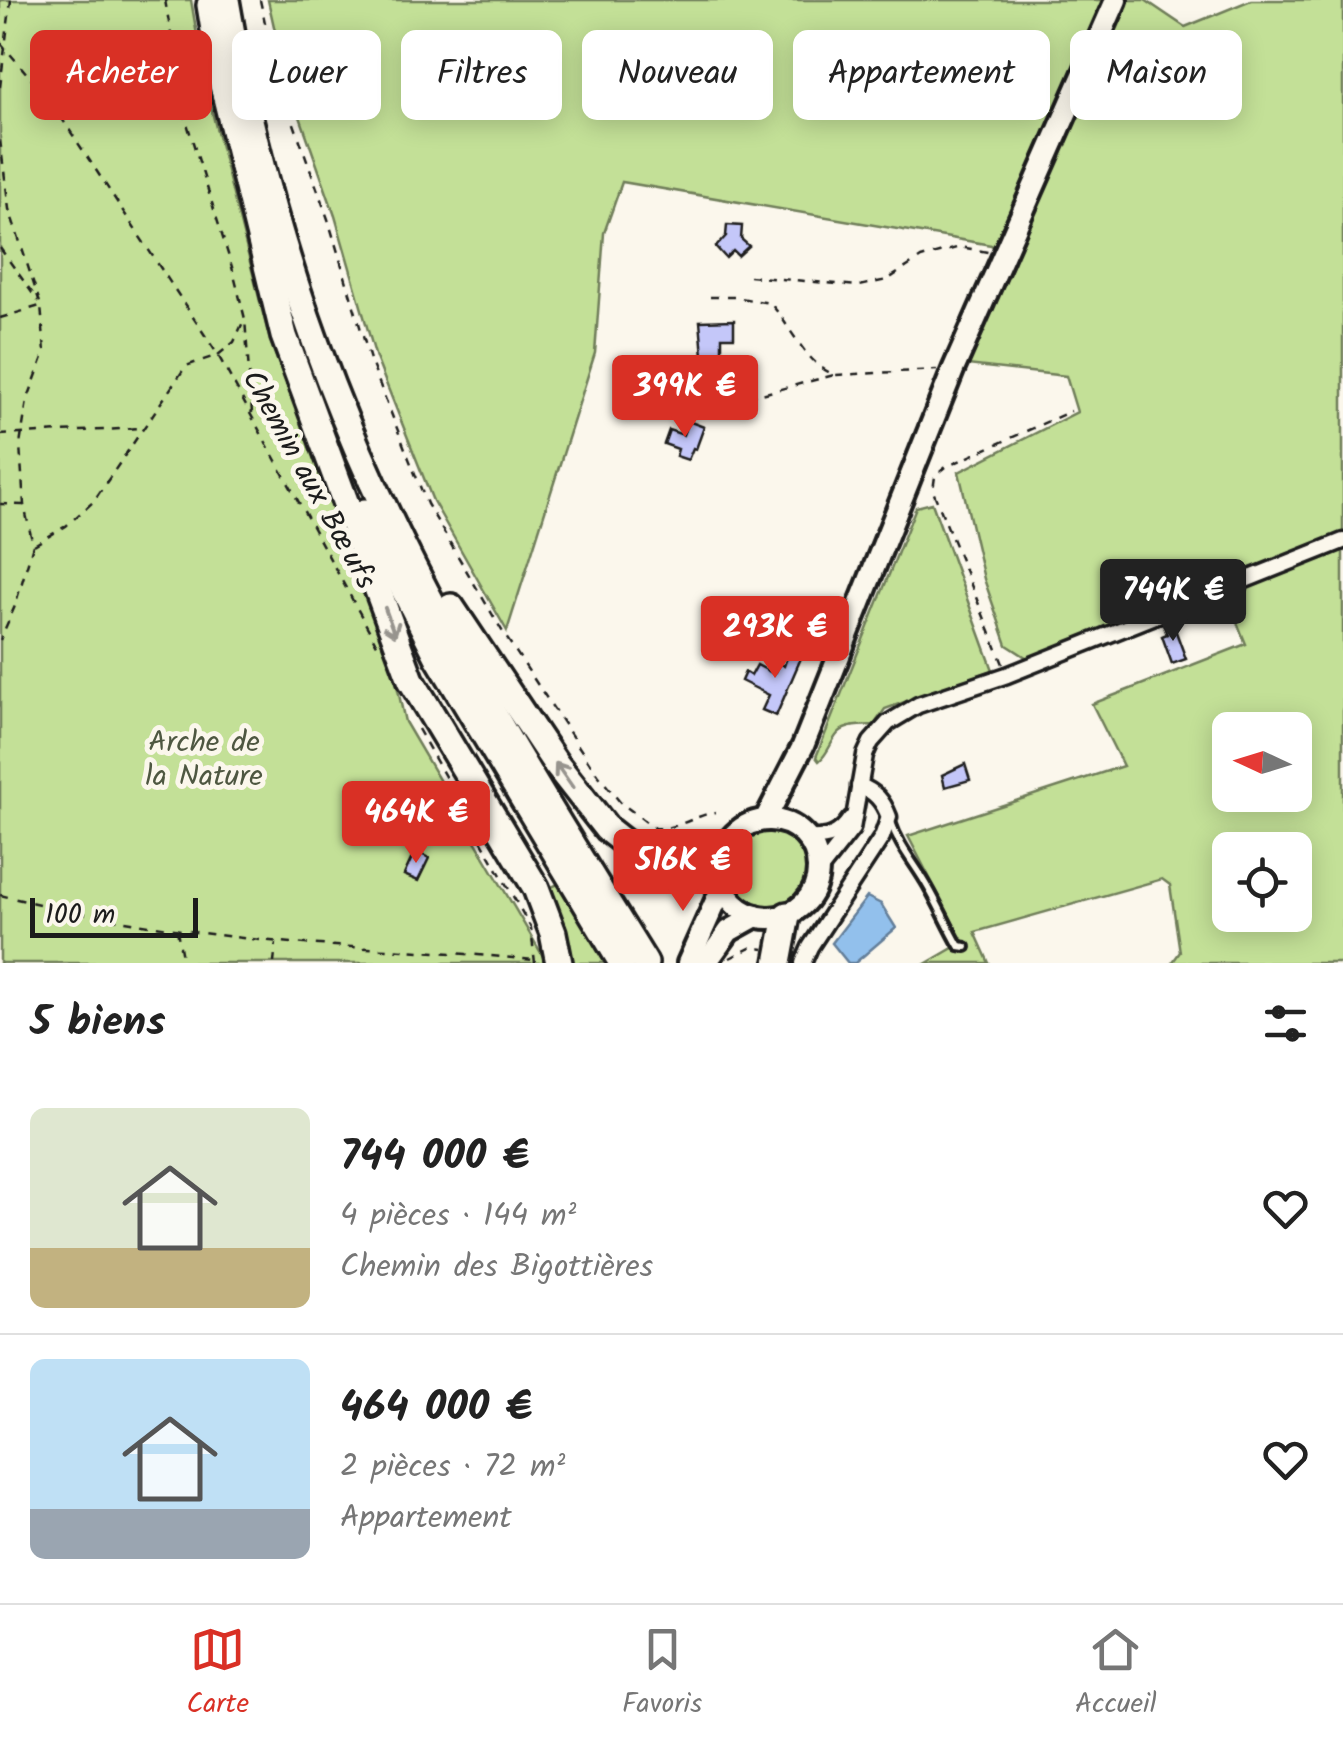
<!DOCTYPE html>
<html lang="fr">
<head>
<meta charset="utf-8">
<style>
	body { margin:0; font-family:Kalam,sans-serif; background:#f2f2f2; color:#222; height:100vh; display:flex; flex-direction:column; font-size:38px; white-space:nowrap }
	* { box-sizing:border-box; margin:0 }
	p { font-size:32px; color:#767676 }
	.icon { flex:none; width:55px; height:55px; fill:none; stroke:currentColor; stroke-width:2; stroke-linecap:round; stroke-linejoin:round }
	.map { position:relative; height:963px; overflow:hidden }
	.panel { display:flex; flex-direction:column; background:#fff; flex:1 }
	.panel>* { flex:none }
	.banner { position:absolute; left:30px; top:30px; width:1285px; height:90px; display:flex; gap:20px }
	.needle { width:65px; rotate:274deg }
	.fabs { position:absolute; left:1212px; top:712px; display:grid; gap:20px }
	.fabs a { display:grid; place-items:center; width:100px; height:100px; border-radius:15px; background:#fff; box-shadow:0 5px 25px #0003; font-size:50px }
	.scale { position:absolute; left:30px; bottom:25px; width:168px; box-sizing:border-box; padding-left:10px; border:5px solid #1c1c1c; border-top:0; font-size:28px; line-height:35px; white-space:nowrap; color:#1c1c1c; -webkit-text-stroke:8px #fbf7ec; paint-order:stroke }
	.price { position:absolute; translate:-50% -85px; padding:0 22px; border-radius:10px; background:#d93025; color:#fff; font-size:32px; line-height:65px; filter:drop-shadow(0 2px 5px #0008) }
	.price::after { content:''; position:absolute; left:50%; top:60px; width:30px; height:22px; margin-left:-15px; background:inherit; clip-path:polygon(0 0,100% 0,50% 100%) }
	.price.active { background:#222; color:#fff }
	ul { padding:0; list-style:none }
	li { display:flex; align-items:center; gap:30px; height:250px; padding:0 30px }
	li+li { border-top:2px solid #e0e0e0 }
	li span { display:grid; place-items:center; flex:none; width:280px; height:200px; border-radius:15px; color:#555 }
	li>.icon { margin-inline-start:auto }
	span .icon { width:120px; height:120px; fill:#fffc; stroke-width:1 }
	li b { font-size:42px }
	h2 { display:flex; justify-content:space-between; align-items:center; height:120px; padding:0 30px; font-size:42px }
	.tag { padding:0 35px; border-radius:15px; background:#fff; box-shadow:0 5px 25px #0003; font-size:35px; line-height:90px }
	.tag.active { background:#d93025; color:#fff }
	.menu { display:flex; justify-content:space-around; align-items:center; height:140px; border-top:2px solid #e0e0e0; background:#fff; font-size:28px; color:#767676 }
	.menu a { display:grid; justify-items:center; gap:5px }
	.menu .active { color:#d93025 }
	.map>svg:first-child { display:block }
	.green { fill:#c3e097; stroke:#707e5a; stroke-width:2.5; fill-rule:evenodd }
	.water { fill:#92c0ec; stroke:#637e99; stroke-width:2.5 }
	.building { fill:#c4c7f9; stroke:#1c1c1c; stroke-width:2.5 }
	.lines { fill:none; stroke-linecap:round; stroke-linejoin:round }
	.lane-casing { stroke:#1c1c1c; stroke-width:14 }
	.street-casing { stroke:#1c1c1c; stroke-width:21 }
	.secondary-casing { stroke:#1c1c1c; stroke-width:28 }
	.highway-casing { stroke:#1c1c1c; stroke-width:32 }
	.path { stroke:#1c1c1c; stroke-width:2.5; stroke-dasharray:8 8; stroke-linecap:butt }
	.lane { stroke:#fbf7ec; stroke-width:6 }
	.street { stroke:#fbf7ec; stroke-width:14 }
	.secondary { stroke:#fbf7ec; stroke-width:20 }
	.highway { stroke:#fbf7ec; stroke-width:25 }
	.oneway { stroke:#97948e }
	.labels { text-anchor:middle; stroke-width:10; stroke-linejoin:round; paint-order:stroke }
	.street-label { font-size:30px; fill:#1c1c1c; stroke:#fbf7ec }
	.park-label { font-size:30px; fill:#4e5741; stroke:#fbf7ec }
</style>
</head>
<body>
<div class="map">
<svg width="1343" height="963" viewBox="0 0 1343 963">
	<rect width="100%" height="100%" fill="#fbf7ec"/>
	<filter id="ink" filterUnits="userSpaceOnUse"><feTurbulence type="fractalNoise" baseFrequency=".01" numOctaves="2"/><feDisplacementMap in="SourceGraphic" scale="20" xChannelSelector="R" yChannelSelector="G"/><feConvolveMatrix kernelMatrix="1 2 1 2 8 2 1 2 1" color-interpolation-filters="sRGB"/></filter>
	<g filter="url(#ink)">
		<g class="green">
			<polygon points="0,0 191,0 206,88 270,341 390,653 405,722 547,963 0,963"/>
			<polygon points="268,0 1145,0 1185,27 1251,0 1343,0 1343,537 1029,659 1007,645 984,579 959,472 1077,412 1066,376 967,365 1014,263 991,245 622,182 604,233 595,353 507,631 433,501 376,358 335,216 284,71"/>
			<path d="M932,503L993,670L885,709L874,725C866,726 855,725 847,728C832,732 831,752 819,761L816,757L916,507Z"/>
			<path d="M1343,549V963H1172L1180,952L1170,885L1162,879L975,932L989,963H927L963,942L908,836L1123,766L1092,704L1246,644L1225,593ZM1230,730H1295V795H1230ZM1230,850H1295V915H1230Z"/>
			<circle cx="769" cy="869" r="40"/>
			<polygon points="558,884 607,963 564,963 547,889"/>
		</g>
		<polygon class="water" points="867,897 881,904 896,928 855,963 848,963 832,943"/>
		<g class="building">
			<polygon points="727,225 742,226 741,239 749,246 738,256 733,251 726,258 716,247 726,236"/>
			<polygon points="734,320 734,337 722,337 722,366 704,367 700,321"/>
			<polygon points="688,421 704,427 696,449 693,448 688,460 676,456 678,449 664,444 669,430 683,435"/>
			<polygon points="1172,621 1186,659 1172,664 1162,636 1167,634 1163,624"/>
			<polygon points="791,646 804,651 776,716 762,710 769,695 741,681 745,672 751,676 757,665 774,674 778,663 784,666"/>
			<polygon points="965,764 970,780 945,787 942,775"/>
			<polygon points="415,851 429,858 418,881 404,875"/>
		</g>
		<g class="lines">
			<defs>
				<path id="lane" d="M891,822C899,847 916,865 928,887C939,906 948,927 959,946L966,947"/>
				<g id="street">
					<path d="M808,838C827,839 839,836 850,819"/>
					<polyline points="818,872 852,829 865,755 871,742 888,723 918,705 1007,675 1343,541"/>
					<path d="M803,963L810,947L882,837L889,817C883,801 875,791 859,786"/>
				</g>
				<g id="secondary">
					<polyline points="765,820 803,746 953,370 1116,0"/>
					<circle cx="769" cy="869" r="49"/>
					<polyline points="688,963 723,885"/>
					<polyline points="706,963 729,931 756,916"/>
				</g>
				<g id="highway">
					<path d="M226,0C256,178 311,355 389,518C462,672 555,818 645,963"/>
					<polyline points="210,5 223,85 284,336 411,680 536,888 553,933 559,963"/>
					<polyline points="365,512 438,657 622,963"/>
					<polyline points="451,607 556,764 607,829 635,851 676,872 699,872 722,857"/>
					<polyline points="778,963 787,915"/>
				</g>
			</defs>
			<use href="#lane" class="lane-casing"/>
			<use href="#street" class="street-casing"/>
			<use href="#secondary" class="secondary-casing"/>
			<use href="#highway" class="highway-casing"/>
			<g class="path">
				<polyline points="165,0 186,120 232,267 245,319 252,413"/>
				<path d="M260,0L276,73L328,219L370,360L427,504L504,634L595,771L620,802L654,828C678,830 693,816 715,812"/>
				<polyline points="0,42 51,102 218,355 380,650"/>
				<polyline points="0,87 11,0"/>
				<polyline points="0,140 9,209 41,306 45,352 27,401 20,445 24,505 33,545 15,606 0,640"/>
				<polyline points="0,248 38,301"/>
				<polyline points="749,276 859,286 887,280 921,258 960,247 988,252"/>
				<path d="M710,297H734L770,303C791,326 805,364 835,375L937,370"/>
				<polyline points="0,318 40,306"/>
				<polyline points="703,414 750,397 834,375"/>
				<polyline points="0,435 142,428"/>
				<polyline points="0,504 23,505"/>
				<polyline points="34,545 66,526 93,502 186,366 218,355 234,342 244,320"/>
				<polyline points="1003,664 933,491 935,476 946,467 1071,411"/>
				<polyline points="418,729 531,928 535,963"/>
				<path d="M0,895C92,917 186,933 280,942C365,949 449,951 533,960"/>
				<polyline points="177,930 183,963"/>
				<polyline points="730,958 752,947 764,949"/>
				<polyline points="274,963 276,943"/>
			</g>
			<use href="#lane" class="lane"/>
			<use href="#street" class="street"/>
			<use href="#secondary" class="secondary"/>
			<use href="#highway" class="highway"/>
		</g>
		<defs><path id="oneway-shaft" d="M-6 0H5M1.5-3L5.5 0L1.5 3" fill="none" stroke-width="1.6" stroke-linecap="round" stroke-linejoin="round" transform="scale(2.5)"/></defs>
		<g class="oneway">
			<use href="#oneway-shaft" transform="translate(390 622) rotate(70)"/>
			<use href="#oneway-shaft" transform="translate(564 775) rotate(-125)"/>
		</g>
	</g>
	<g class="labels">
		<g class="street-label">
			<text transform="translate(310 479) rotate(61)" y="10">Chemin aux Bœufs</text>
		</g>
		<g class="park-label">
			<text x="204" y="751">Arche de<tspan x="204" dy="34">la Nature</tspan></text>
		</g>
	</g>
</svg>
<div class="fabs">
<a><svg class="needle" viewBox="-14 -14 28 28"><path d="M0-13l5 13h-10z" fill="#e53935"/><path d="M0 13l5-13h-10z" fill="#767676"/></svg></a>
<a><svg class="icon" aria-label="locate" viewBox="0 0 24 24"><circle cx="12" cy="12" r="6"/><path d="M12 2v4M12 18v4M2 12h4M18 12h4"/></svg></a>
</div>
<div class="scale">100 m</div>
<b class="price" style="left:685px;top:440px">399K €</b>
<b class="price active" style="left:1173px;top:644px">744K €</b>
<b class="price" style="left:775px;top:681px">293K €</b>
<b class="price" style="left:416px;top:866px">464K €</b>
<b class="price" style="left:683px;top:914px">516K €</b>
<div class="banner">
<a class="tag active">Acheter</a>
<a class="tag">Louer</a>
<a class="tag">Filtres</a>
<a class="tag">Nouveau</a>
<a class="tag">Appartement</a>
<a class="tag">Maison</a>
</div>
</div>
<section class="panel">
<h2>5 biens<svg class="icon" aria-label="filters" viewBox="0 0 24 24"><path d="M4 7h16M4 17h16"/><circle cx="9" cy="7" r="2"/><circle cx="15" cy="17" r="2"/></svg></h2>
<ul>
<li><span style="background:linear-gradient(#dfe7d0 70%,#c2b280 0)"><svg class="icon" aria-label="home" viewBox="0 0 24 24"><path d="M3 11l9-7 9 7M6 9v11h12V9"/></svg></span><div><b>744 000 €</b><p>4 pièces · 144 m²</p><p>Chemin des Bigottières</p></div><svg class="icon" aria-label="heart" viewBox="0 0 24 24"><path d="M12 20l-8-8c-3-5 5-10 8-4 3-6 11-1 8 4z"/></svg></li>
<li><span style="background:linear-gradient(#bfe0f5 75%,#9aa5b1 0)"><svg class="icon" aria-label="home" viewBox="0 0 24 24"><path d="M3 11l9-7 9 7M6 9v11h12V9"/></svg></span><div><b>464 000 €</b><p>2 pièces · 72 m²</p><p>Appartement</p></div><svg class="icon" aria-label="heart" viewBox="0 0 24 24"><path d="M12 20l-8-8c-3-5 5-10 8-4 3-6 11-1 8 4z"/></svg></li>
</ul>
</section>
<nav class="menu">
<a class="active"><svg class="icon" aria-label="map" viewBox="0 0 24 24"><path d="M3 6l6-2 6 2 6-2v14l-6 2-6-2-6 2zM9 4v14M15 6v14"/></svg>Carte</a>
<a><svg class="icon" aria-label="saved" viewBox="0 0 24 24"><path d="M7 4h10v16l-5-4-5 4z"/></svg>Favoris</a>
<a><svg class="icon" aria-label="home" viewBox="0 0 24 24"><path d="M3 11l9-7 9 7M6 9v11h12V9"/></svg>Accueil</a>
</nav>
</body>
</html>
